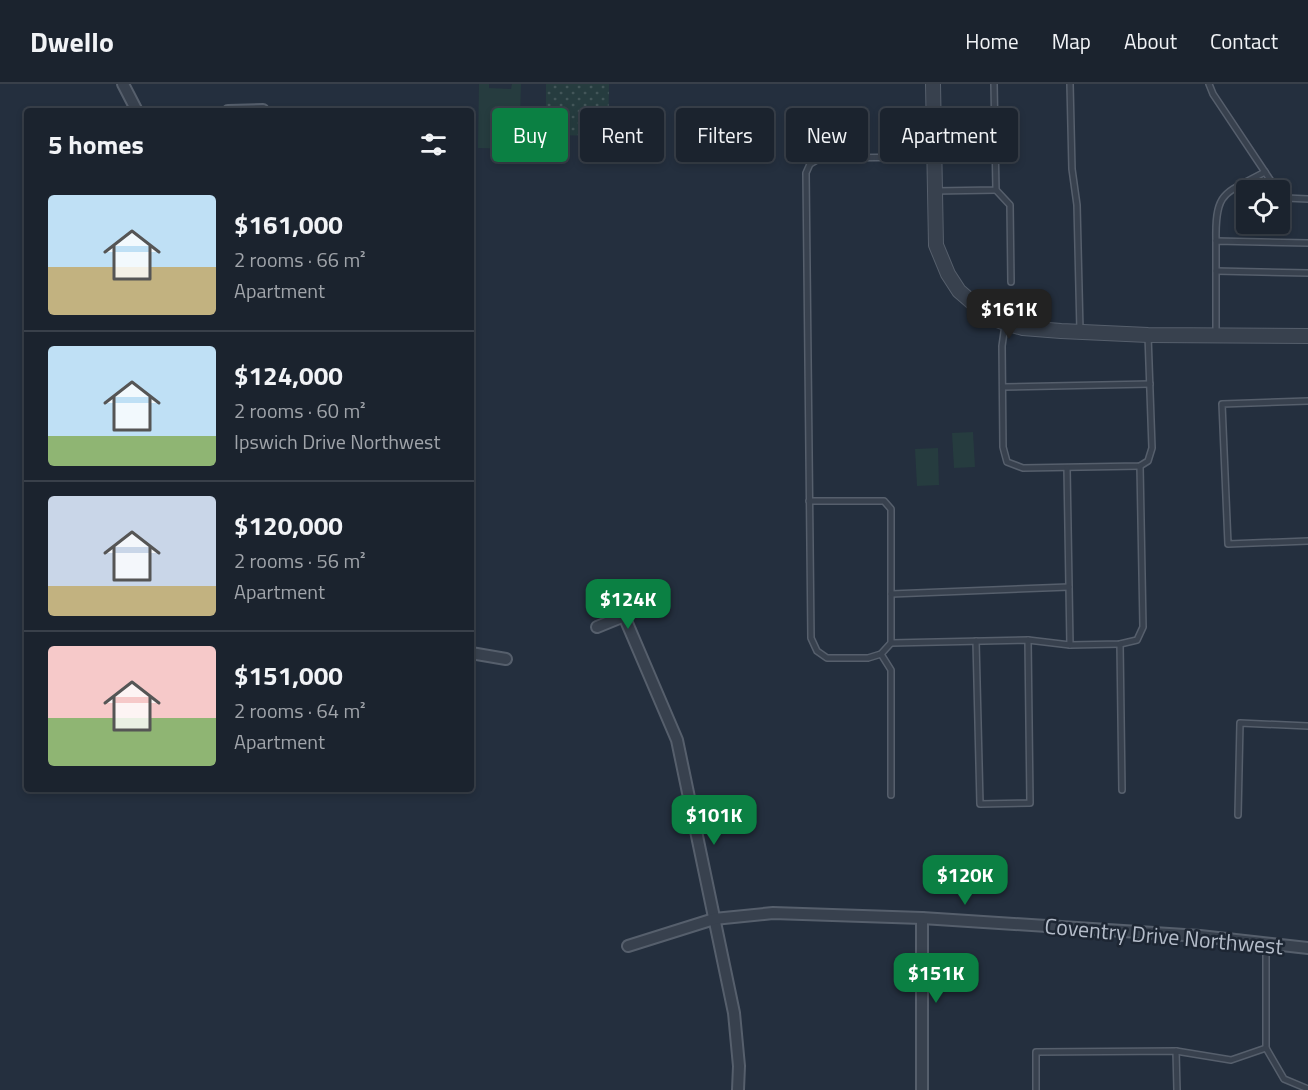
<!DOCTYPE html>
<html lang="en">
<head>
<meta charset="utf-8">
<style>
	body { margin:0; font-family:"Titillium Web",sans-serif; background:#282f3a; color:#f1f3f6; height:100vh; display:flex; flex-direction:column; font-size:22px; white-space:nowrap }
	* { box-sizing:border-box; margin:0 }
	p { font-size:20px; color:#a0a4aa }
	.icon { flex:none; width:33px; height:33px; fill:none; stroke:currentColor; stroke-width:2; stroke-linecap:round; stroke-linejoin:round }
	.map { position:relative; flex:1; overflow:hidden }
	.drawer { position:absolute; left:24px; top:24px; width:450px; height:684px; display:flex; flex-direction:column; background:#1b232e; border-radius:6px; box-shadow:0 3px 9px #0003,0 0 0 2px #39404a }
	.drawer>* { flex:none }
	.top-card { position:absolute; left:492px; top:24px; width:570px; height:54px; display:flex; gap:12px }
	.tools { position:absolute; left:1236px; top:96px; display:grid; gap:12px }
	.tools a { display:grid; place-items:center; width:54px; height:54px; border-radius:6px; background:#1b232e; box-shadow:0 3px 9px #0003,0 0 0 2px #39404a; font-size:30px }
	.price { position:absolute; translate:-50% -51px; padding:0 14px; border-radius:12px; background:#0b8043; color:#fff; font-size:20px; line-height:39px; filter:drop-shadow(0 2px 3px #0008) }
	.price::after { content:''; position:absolute; left:50%; top:36px; width:18px; height:14px; margin-left:-9px; background:inherit; clip-path:polygon(0 0,100% 0,50% 100%) }
	.price.on { background:#222; color:#fff }
	ul { padding:0; list-style:none }
	li { display:flex; align-items:center; gap:18px; height:150px; padding:0 24px }
	li+li { border-top:2px solid #39404a }
	li span { display:grid; place-items:center; flex:none; width:168px; height:120px; border-radius:6px; color:#555 }
	li>.icon { margin-inline-start:auto }
	span .icon { width:72px; height:72px; fill:#fffc; stroke-width:1 }
	li b { font-size:26px }
	h2 { display:flex; justify-content:space-between; align-items:center; height:72px; padding:0 24px; font-size:26px }
	.chip { padding:0 21px; border-radius:6px; background:#1b232e; box-shadow:0 3px 9px #0003,0 0 0 2px #39404a; font-size:21px; line-height:54px }
	.chip.on { background:#0b8043; color:#fff }
	header { display:flex; align-items:center; gap:36px; box-sizing:border-box; height:84px; padding:0 30px; background:#1b232e; border-bottom:2px solid #39404a }
	header strong { font-size:28px }
	nav { display:flex; gap:33px; margin-inline-start:auto; font-size:21px }
	.map>svg:first-child { display:block }
	.grass { fill:#263c3f }
	.park { fill:url(#park-dots) }
	.lines { fill:none; stroke-linecap:round; stroke-linejoin:round }
	.service-casing { stroke:#565f6c; stroke-width:8 }
	.minor-casing { stroke:#565f6c; stroke-width:14 }
	.tertiary-casing { stroke:#565f6c; stroke-width:16 }
	.service { stroke:#38414e; stroke-width:5 }
	.minor { stroke:#38414e; stroke-width:10 }
	.tertiary { stroke:#38414e; stroke-width:14 }
	.labels { text-anchor:middle; stroke-width:5; stroke-linejoin:round; paint-order:stroke }
	.street-label { font-size:22px; fill:#b4bcc9; stroke:#1d2633 }
</style>
</head>
<body>
<header>
<strong>Dwello</strong>
<nav><a>Home</a><a>Map</a><a>About</a><a>Contact</a></nav>
</header>
<div class="map">
<svg width="1308" height="1006" viewBox="0 0 1308 1006">
	<defs>
		<pattern id="park-dots" width="8" height="8" patternUnits="userSpaceOnUse" patternTransform="scale(1.5)"><rect width="8" height="8" fill="#263c3f"/><path d="M2 2h.1M6 6h.1" fill="none" stroke="#435659" stroke-width="1.8" stroke-linecap="round"/></pattern>
	</defs>
	<rect width="100%" height="100%" fill="#242f3e"/>
	<g class="grass">
		<polygon points="479,0 489,0 489,4 511,5 512,0 521,0 519,65 478,64"/>
		<polygon points="973,348 975,383 954,384 952,349"/>
		<polygon points="938,364 939,401 917,402 915,365"/>
	</g>
	<polygon class="park" points="546,0 609,0 608,52 551,51 558,45 551,39 546,44"/>
	<g class="lines">
		<defs>
			<g id="service">
				<polyline points="1070,0 1072,85 1077,121 1080,247"/>
				<polyline points="1209,0 1213,10 1277,106"/>
				<polyline points="996,106 1010,121 1011,198"/>
				<polyline points="935,107 996,106 994,0"/>
				<polyline points="1280,109 1286,114 1308,115"/>
				<path d="M1216,157C1215,107 1224,110 1265,88"/>
				<polyline points="1216,187 1308,189"/>
				<polyline points="1005,241 1002,262 1003,363 1007,378 1023,384 1140,382 1148,377 1152,364 1148,251"/>
				<polyline points="1216,250 1216,157 1308,159"/>
				<polyline points="1003,303 1150,300"/>
				<polyline points="1308,317 1222,320 1228,460 1308,457"/>
				<polyline points="1067,384 1070,561"/>
				<polyline points="809,417 884,417 891,425 891,559 881,570 868,574 827,574 817,567 811,554 806,89 810,80 820,74 933,73"/>
				<polyline points="891,510 1069,503"/>
				<polyline points="976,557 980,720 1030,719 1028,556"/>
				<polyline points="891,559 1028,556 1070,561 1120,560 1137,556 1143,543 1140,382"/>
				<polyline points="1120,560 1122,706"/>
				<polyline points="881,570 891,586 891,711"/>
				<polyline points="1238,731 1240,639 1308,642"/>
				<polyline points="1266,859 1266,964 1284,995 1308,1005"/>
				<polyline points="1176,967 1177,1006"/>
				<polyline points="1036,1006 1036,968 1176,967 1231,976 1266,964"/>
			</g>
			<g id="minor">
				<polyline points="123,0 137,27"/>
				<polyline points="228,27 263,26"/>
				<polyline points="624,532 677,656 734,929 739,982 738,1006"/>
				<polyline points="597,543 624,532 643,519"/>
				<polyline points="471,569 506,575"/>
				<polyline points="922,834 922,1006"/>
				<polyline points="628,862 714,835 773,829 922,834 1200,852 1308,864"/>
			</g>
			<polyline id="tertiary" points="933,0 936,161 948,190 959,207 988,232 1005,239 1023,244 1061,247 1148,251 1308,252"/>
		</defs>
		<use href="#service" class="service-casing"/>
		<use href="#minor" class="minor-casing"/>
		<use href="#tertiary" class="tertiary-casing"/>
		<use href="#service" class="service"/>
		<use href="#minor" class="minor"/>
		<use href="#tertiary" class="tertiary"/>
	</g>
	<g class="labels">
		<g class="street-label">
			<text transform="translate(1164 852) rotate(5)" y="8">Coventry Drive Northwest</text>
		</g>
	</g>
</svg>
<div class="tools">
<a><svg class="icon" aria-label="locate" viewBox="0 0 24 24"><circle cx="12" cy="12" r="6"/><path d="M12 2v4M12 18v4M2 12h4M18 12h4"/></svg></a>
</div>
<b class="price on" style="left:1009px;top:256px">$161K</b>
<b class="price" style="left:628px;top:546px">$124K</b>
<b class="price" style="left:714px;top:762px">$101K</b>
<b class="price" style="left:965px;top:822px">$120K</b>
<b class="price" style="left:936px;top:920px">$151K</b>
<div class="top-card">
<a class="chip on">Buy</a>
<a class="chip">Rent</a>
<a class="chip">Filters</a>
<a class="chip">New</a>
<a class="chip">Apartment</a>
</div>
<section class="drawer">
<h2>5 homes<svg class="icon" aria-label="filters" viewBox="0 0 24 24"><path d="M4 7h16M4 17h16"/><circle cx="9" cy="7" r="2"/><circle cx="15" cy="17" r="2"/></svg></h2>
<ul>
<li><span style="background:linear-gradient(#bfe0f5 60%,#c2b280 0)"><svg class="icon" aria-label="home" viewBox="0 0 24 24"><path d="M3 11l9-7 9 7M6 9v11h12V9"/></svg></span><div><b>$161,000</b><p>2 rooms · 66 m²</p><p>Apartment</p></div></li>
<li><span style="background:linear-gradient(#bfe0f5 75%,#8fb573 0)"><svg class="icon" aria-label="home" viewBox="0 0 24 24"><path d="M3 11l9-7 9 7M6 9v11h12V9"/></svg></span><div><b>$124,000</b><p>2 rooms · 60 m²</p><p>Ipswich Drive Northwest</p></div></li>
<li><span style="background:linear-gradient(#c9d6e8 75%,#c2b280 0)"><svg class="icon" aria-label="home" viewBox="0 0 24 24"><path d="M3 11l9-7 9 7M6 9v11h12V9"/></svg></span><div><b>$120,000</b><p>2 rooms · 56 m²</p><p>Apartment</p></div></li>
<li><span style="background:linear-gradient(#f6c9c9 60%,#8fb573 0)"><svg class="icon" aria-label="home" viewBox="0 0 24 24"><path d="M3 11l9-7 9 7M6 9v11h12V9"/></svg></span><div><b>$151,000</b><p>2 rooms · 64 m²</p><p>Apartment</p></div></li>
</ul>
</section>
</div>
</body>
</html>
